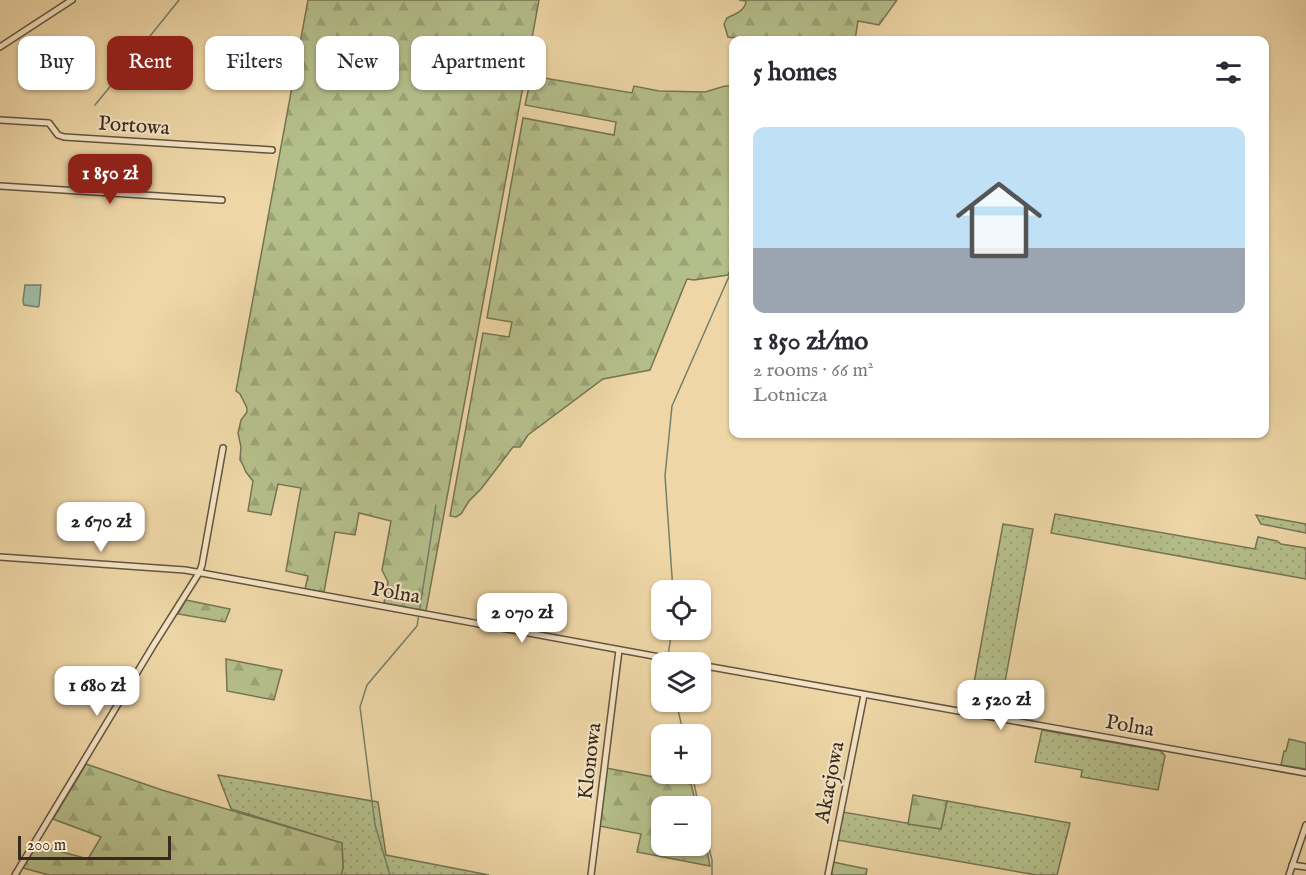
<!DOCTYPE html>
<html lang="en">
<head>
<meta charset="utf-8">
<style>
	body { margin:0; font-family:"IM FELL English",serif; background:#f2f2f3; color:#2b2b33; height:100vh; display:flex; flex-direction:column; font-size:22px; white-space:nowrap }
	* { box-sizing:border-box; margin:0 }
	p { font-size:20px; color:#7c7c81 }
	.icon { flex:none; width:33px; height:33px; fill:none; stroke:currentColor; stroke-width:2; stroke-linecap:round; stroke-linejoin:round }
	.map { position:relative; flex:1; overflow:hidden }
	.sheet { position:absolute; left:729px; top:36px; width:540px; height:402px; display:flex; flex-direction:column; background:#fff; border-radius:12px; box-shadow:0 2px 4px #0004 }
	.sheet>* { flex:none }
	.hud { position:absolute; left:18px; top:36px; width:570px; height:54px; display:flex; gap:12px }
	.controls { position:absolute; left:651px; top:580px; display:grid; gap:12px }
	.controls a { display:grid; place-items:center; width:60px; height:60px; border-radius:12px; background:#fff; box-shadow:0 2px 4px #0004; font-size:30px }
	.scale { position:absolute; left:18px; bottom:15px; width:153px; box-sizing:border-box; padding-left:6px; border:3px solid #36291e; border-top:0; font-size:16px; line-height:21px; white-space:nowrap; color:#36291e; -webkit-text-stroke:4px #f4e4c5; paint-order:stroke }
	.price { position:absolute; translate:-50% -51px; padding:0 14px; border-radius:12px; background:#fff; color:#222; font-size:20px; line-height:39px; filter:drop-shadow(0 2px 3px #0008) }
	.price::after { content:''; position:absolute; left:50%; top:36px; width:18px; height:14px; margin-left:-9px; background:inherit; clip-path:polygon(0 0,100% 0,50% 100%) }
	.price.current { background:#8f2418; color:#fff }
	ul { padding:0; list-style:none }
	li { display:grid; align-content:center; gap:12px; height:318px; padding:0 24px }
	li+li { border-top:2px solid #e1e1e2 }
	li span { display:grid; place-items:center; height:186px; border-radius:12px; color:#555 }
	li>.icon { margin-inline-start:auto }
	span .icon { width:108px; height:108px; fill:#fffc; stroke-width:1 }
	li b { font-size:26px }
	h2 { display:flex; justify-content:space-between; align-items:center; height:72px; padding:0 24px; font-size:26px }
	.tag { padding:0 21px; border-radius:12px; background:#fff; box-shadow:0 2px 4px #0004; font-size:21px; line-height:54px }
	.tag.current { background:#8f2418; color:#fff }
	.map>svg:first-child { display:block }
	.grass { fill:url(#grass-dots); stroke:#757454; stroke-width:1.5 }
	.forest { fill:url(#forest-firs); stroke:#757454; stroke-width:1.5 }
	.garden { fill:#b4be8a; stroke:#757454; stroke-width:1.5 }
	.water { fill:#9bbaa2; stroke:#73806d; stroke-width:1.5 }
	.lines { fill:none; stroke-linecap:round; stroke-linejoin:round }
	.stream { stroke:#73806d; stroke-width:1.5 }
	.minor-casing { stroke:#645440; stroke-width:8 }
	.minor { stroke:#f4e4c5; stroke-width:5 }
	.labels { text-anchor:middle; stroke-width:4.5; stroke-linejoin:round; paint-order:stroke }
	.street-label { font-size:21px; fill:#36291e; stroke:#f4e4c5 }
</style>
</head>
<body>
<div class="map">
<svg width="1306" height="875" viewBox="0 0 1306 875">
	<defs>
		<pattern id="grass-dots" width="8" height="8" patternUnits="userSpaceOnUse" patternTransform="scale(1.5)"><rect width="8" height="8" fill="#b4be8a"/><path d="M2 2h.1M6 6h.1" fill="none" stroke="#9ba377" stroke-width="1.8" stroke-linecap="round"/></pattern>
		<pattern id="forest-firs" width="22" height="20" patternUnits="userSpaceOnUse" patternTransform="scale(1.5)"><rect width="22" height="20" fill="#b4be8a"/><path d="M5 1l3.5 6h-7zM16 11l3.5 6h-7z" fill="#9ba377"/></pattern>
	</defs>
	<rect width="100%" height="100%" fill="#eed6a6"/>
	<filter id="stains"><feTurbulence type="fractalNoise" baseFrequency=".00333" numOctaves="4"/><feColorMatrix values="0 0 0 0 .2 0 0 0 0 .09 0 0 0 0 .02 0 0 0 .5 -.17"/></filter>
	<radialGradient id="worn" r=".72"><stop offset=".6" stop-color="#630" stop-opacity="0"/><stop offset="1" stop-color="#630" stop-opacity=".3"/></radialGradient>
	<g class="grass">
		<polygon points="1055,514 1255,549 1258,537 1277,541 1281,544 1306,548 1306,579 1051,533"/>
		<polygon points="1256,515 1306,524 1306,533 1261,524"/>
		<polygon points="1003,524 1033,529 999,715 969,710"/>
		<polygon points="1042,730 1161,751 1165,756 1158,790 1081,777 1082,770 1035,762"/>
		<polygon points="218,775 378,802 386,855 489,875 341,875 343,868 342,843 231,809"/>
		<polygon points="947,801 1070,823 1057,875 1036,875 837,840 843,812 941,829"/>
	</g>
	<g class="forest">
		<polygon points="308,0 539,0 426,611 384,603 388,582 382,570 391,521 359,513 355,535 335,532 324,592 305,589 308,576 286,571 301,488 278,484 271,515 248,511 253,481 246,472 242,463 240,460 241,447 238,433 241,420 247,412 247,408 240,394 236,391"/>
		<path d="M739,0H897L879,25L858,21L855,40H750L728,37L724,24L727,18C735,14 745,11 746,1Z"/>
		<polygon points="544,78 632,93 634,86 659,91 705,92 725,86 733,86 733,263 728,275 694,280 687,279 650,370 603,379 528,435 520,447 513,447 481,489 469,501 461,514 456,517 450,516 483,333 509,337 512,322 487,318 523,118 614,135 616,122 525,105 530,82"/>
		<polygon points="186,600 230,609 225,622 178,614"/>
		<polygon points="226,659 282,670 274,700 227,691"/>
		<polygon points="86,764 162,790 342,843 343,868 341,875 49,875 23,868 37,845 88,859 101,837 53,819"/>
		<polygon points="606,768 691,784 697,807 662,807 662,846 700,846 701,820 710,866 637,852 641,834 599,826"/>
		<polygon points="913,795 947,801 941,829 908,824"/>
		<polygon points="833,862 867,869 866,875 830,875"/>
	</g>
	<polygon class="garden" points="1289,739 1306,743 1306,769 1281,765 1284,751 1286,751"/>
	<polygon class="water" points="25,285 41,285 39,306 38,307 24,305 23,301"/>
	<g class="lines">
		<g class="stream">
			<polyline points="130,61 179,0"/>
			<polyline points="95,105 127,66"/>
			<polyline points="673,591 665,476 672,406 734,265"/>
			<polyline points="668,655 672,630"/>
			<polyline points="676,702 684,735"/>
			<polyline points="692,774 699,807"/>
			<polyline points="700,814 712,860 712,875"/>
			<polyline points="390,875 375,825 360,707 367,685 417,626 436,505"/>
		</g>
		<defs>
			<g id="minor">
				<polyline points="0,47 72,0"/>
				<polyline points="0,120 49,123 58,135 64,137 272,150"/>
				<polyline points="0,186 222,200"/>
				<polyline points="0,557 185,570 692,663"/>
				<polyline points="700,665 1306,773"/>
				<polyline points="1292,865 1306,867"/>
				<polyline points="15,875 153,646 199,573 202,565 223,448"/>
				<polyline points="591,875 619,650"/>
				<polyline points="828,875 864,695"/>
				<polyline points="1289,875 1306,825"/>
			</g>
		</defs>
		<use href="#minor" class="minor-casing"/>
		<use href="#minor" class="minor"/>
	</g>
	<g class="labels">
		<g class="street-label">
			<text transform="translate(134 125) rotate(4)" y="7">Portowa</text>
			<text transform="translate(396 592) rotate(10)" y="7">Polna</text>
			<text transform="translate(1130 725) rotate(10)" y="7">Polna</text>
			<text transform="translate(589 761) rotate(-83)" y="7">Klonowa</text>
			<text transform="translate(829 782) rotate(-79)" y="7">Akacjowa</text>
		</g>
	</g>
	<rect width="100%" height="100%" filter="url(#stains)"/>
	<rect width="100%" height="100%" fill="url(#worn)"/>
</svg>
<div class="controls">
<a><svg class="icon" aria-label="locate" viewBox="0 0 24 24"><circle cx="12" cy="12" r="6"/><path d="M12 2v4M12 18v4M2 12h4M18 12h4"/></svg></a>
<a><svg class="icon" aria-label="layers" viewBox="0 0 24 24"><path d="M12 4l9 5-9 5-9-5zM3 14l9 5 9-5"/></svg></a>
<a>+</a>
<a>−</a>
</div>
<div class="scale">200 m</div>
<b class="price current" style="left:110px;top:205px">1 850 zł</b>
<b class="price" style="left:101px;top:553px">2 670 zł</b>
<b class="price" style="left:522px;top:644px">2 070 zł</b>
<b class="price" style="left:97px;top:717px">1 680 zł</b>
<b class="price" style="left:1001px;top:731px">2 520 zł</b>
<div class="hud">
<a class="tag">Buy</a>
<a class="tag current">Rent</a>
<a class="tag">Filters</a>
<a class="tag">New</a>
<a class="tag">Apartment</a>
</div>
<section class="sheet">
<h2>5 homes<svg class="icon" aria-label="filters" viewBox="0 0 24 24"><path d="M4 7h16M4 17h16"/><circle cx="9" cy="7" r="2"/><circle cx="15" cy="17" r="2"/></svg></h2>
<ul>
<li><span style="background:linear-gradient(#bfe0f5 65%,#9aa5b1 0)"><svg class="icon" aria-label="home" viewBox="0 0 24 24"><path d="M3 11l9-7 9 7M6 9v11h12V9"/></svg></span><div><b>1 850 zł/mo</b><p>2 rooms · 66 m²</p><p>Lotnicza</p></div></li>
</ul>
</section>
</div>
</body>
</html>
